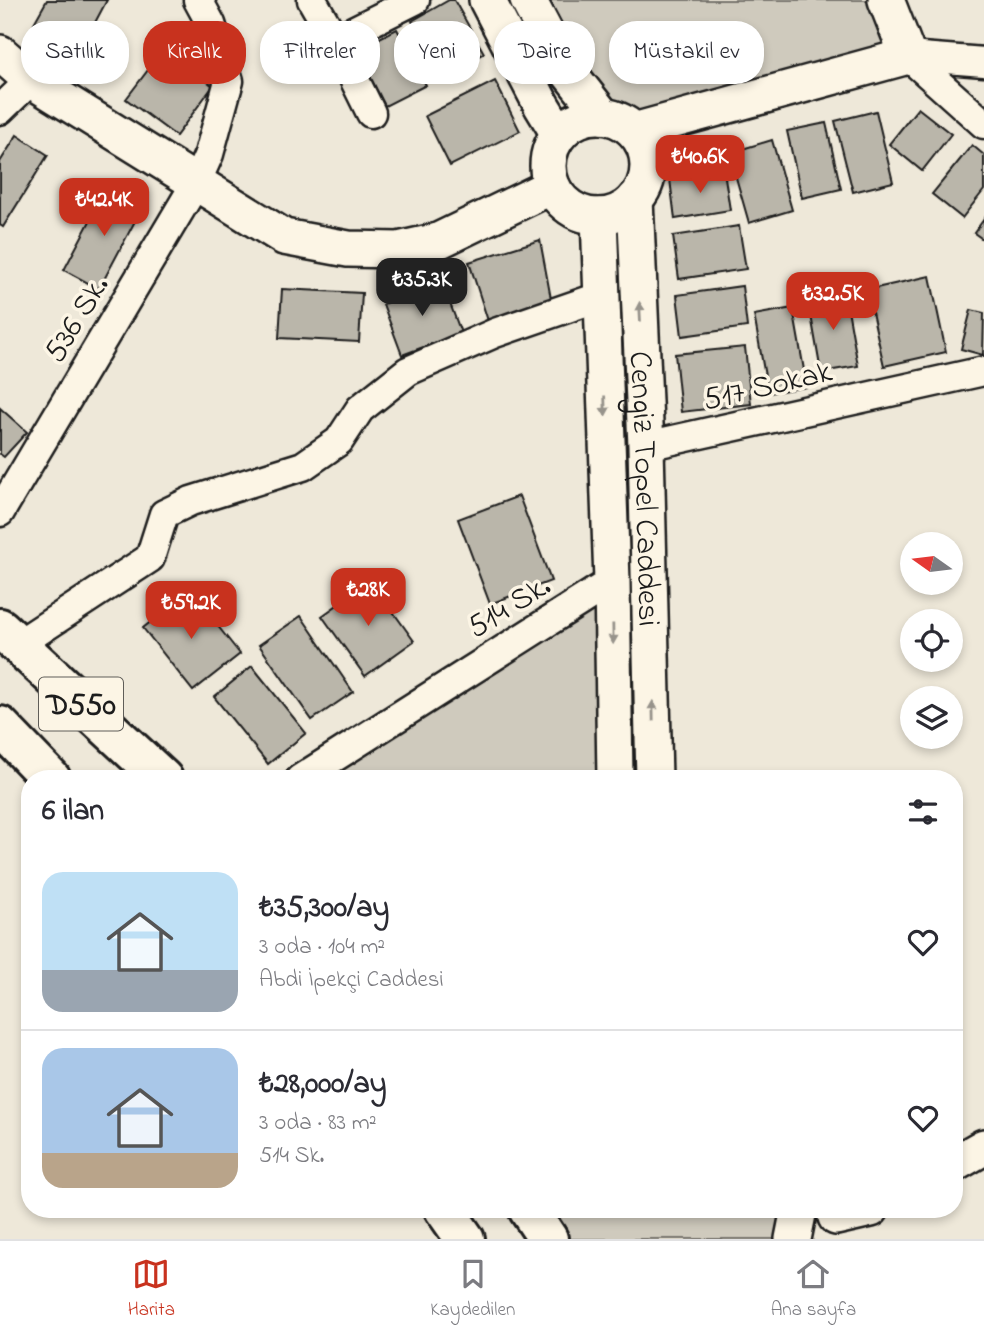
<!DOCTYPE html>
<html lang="tr">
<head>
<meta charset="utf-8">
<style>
	body { margin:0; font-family:"Indie Flower",sans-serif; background:#f7f7f7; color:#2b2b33; height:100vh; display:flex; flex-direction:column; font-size:26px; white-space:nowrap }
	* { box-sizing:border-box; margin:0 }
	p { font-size:23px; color:#7c7c81 }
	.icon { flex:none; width:38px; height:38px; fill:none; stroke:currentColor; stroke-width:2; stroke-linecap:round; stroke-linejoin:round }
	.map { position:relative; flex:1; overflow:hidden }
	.sheet { position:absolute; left:21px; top:770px; width:942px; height:448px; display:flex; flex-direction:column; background:#fff; border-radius:28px; box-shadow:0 4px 10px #0003 }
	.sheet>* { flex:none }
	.top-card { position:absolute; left:21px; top:21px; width:943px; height:63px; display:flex; gap:14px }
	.needle { width:46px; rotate:284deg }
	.buttons { position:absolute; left:900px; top:532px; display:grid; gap:14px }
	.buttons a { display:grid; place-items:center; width:63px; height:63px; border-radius:50%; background:#fff; box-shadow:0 4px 10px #0003; font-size:35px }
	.price { position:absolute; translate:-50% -60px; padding:0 16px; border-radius:14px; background:#c8321e; color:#fff; font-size:23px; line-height:46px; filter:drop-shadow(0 2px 4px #0008) }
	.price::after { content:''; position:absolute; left:50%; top:42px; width:21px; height:16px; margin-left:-10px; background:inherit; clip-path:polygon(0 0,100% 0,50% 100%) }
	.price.selected { background:#222; color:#fff }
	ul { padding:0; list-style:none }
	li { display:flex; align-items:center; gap:21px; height:175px; padding:0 21px }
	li+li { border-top:2px solid #e1e1e2 }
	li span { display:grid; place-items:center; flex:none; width:196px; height:140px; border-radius:21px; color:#555 }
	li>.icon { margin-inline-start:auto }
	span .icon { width:84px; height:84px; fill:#fffc; stroke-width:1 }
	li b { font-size:30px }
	h2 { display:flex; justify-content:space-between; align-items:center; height:84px; padding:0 21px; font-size:30px }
	.tag { padding:0 24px; border-radius:28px; background:#fff; box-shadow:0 4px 10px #0003; font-size:24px; line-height:63px }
	.tag.selected { background:#c8321e; color:#fff }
	.menu { display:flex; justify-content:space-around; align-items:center; height:98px; border-top:2px solid #e1e1e2; background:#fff; font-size:19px; color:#7c7c81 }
	.menu a { display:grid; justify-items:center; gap:4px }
	.menu .selected { color:#c8321e }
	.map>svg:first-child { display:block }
	.green { fill:#cfcabd; stroke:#76736c; stroke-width:2 }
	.building { fill:#bab6aa; stroke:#1c1c1c; stroke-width:2 }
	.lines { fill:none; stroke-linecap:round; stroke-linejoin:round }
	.minor-casing { stroke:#1c1c1c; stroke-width:33 }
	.tertiary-casing { stroke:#1c1c1c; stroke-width:40 }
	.trunk-casing { stroke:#1c1c1c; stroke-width:44 }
	.minor { stroke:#fcf5e5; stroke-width:28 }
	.tertiary { stroke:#fcf5e5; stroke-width:35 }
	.trunk { stroke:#fcf5e5; stroke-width:38 }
	.oneway { fill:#97938b }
	.labels { text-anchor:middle; stroke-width:7; stroke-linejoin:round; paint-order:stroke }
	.shield { fill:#fcf5e5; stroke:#5f5d58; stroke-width:2 }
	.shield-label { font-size:30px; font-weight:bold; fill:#1c1c1c }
	.street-label { font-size:32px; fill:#1c1c1c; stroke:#fcf5e5 }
</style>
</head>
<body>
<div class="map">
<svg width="984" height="1239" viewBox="0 0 984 1239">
	<rect width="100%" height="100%" fill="#eee8d9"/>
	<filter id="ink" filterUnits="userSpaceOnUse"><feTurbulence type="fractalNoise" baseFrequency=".0143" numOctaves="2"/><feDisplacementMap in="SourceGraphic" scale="14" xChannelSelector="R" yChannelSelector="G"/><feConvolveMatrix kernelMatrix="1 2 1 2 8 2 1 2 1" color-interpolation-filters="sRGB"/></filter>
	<g filter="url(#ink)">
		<g class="green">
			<polygon points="528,0 886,0 908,56 625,124 615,118"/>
			<polygon points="612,581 615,779 300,779"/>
			<polygon points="537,1209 799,1209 793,1239 561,1239"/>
		</g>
		<g class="building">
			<polygon points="47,0 107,0 81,49 34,23"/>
			<polygon points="449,0 454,0 484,53 444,75 412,21"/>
			<polygon points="397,29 426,85 385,106 356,50"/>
			<polygon points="164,49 213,86 176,136 126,99"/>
			<polygon points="495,81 520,131 450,166 425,116"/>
			<polygon points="918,108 951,134 922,171 889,144"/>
			<polygon points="876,111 893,182 853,192 835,121"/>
			<polygon points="826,123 841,189 802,198 787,131"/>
			<polygon points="17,135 48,155 3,227 0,225 0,162"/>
			<polygon points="772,140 792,210 749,223 729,153"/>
			<polygon points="972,145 984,155 984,190 962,218 932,194"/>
			<polygon points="724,171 730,210 675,219 670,179"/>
			<polygon points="108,187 143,206 99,289 64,270"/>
			<polygon points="984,219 984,240 974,233"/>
			<polygon points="739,226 746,269 679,279 673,236"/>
			<polygon points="540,240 552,304 489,324 469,262"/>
			<polygon points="930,276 946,352 884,366 867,290"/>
			<polygon points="442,282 461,333 402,355 383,304"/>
			<polygon points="742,286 747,327 682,336 677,295"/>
			<polygon points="282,289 362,293 359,342 279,338"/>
			<polygon points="845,292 858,366 821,372 808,298"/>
			<polygon points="793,308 807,387 768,393 754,315"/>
			<polygon points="971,310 984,313 983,355 961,349"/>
			<polygon points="745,347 751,404 681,412 675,354"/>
			<polygon points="0,408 27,432 4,457 0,454"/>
			<polygon points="519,496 551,581 490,604 458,519"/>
			<polygon points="371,581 414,641 365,676 322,616"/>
			<polygon points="190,591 240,654 193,691 143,628"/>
			<polygon points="301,616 353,692 312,720 259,645"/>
			<polygon points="252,666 306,733 268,764 214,697"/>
		</g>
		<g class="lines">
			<defs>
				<g id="minor">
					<polyline points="312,0 335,40 371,113"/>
					<polyline points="335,40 415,0"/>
					<polyline points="908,56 984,124"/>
					<polyline points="908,56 984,62"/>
					<polyline points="0,110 31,80"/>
					<polyline points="646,446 984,371"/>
					<polyline points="0,512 196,183 209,154 229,81 211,24 198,0"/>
					<polyline points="17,645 150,558 164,514 191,501 303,466 339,441 360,409 408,371 495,333 602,296"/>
					<polyline points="300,779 612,581"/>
				</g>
				<g id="tertiary">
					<polyline points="487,0 542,106 559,134"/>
					<polyline points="528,0 562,64 603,116"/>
					<polyline points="0,53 31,80 284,237 348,249 398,250 438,241 552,186"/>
					<circle cx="598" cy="166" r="50"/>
					<polyline points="634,131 908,56 886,0"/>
					<path id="s1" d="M635,199L646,446L654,779"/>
					<polyline points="599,216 612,581 615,779"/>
					<polyline points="954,1164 984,1147"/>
					<polyline points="836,1217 871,1209"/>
					<polyline points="793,1239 799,1209"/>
				</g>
				<g id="trunk">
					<polyline points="0,628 163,779"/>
					<polyline points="0,726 51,779"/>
					<polyline points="444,1209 465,1239"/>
					<polyline points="528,1209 548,1239"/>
				</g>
			</defs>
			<use href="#minor" class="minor-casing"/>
			<use href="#tertiary" class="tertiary-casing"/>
			<use href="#trunk" class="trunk-casing"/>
			<use href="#minor" class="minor"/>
			<use href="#tertiary" class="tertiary"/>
			<use href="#trunk" class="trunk"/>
		</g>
		<defs><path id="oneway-solid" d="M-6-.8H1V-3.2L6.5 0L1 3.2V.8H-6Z" transform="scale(1.75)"/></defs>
		<g class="oneway">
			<use href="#oneway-solid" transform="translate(640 312) rotate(-93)"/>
			<use href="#oneway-solid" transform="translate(605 406) rotate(88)"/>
			<use href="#oneway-solid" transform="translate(613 634) rotate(89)"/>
			<use href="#oneway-solid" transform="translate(653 711) rotate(-91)"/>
		</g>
	</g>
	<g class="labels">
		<rect class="shield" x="39" y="677.5" width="84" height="53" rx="5"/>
		<g class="shield-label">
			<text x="81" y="714">D550</text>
		</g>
		<g class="street-label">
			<text transform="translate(75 318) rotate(-59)" y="11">536 Sk.</text>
			<text transform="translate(767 384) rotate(-13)" y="11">517 Sokak</text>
			<text dy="11" stroke="none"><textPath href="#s1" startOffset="290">Cengiz Topel Caddesi</textPath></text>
			<text transform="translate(508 605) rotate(-32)" y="11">514 Sk.</text>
		</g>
	</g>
</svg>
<div class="buttons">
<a><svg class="needle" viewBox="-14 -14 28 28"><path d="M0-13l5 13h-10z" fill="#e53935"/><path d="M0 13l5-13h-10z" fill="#7c7c81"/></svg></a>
<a><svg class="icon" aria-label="locate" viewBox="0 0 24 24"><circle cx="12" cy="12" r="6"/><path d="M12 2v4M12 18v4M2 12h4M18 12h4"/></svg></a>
<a><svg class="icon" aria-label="layers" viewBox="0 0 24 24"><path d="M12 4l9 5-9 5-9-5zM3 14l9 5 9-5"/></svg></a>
</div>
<b class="price" style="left:700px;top:195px">₺40.6K</b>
<b class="price" style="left:104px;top:238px">₺42.4K</b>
<b class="price selected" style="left:422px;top:318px">₺35.3K</b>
<b class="price" style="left:833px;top:332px">₺32.5K</b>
<b class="price" style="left:368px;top:628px">₺28K</b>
<b class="price" style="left:191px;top:641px">₺59.2K</b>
<div class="top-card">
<a class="tag">Satılık</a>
<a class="tag selected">Kiralık</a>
<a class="tag">Filtreler</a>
<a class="tag">Yeni</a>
<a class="tag">Daire</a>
<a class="tag">Müstakil ev</a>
</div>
<section class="sheet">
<h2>6 ilan<svg class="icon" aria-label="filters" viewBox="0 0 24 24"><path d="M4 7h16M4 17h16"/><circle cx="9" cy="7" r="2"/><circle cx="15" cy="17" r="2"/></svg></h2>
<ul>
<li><span style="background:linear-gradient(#bfe0f5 70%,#9aa5b1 0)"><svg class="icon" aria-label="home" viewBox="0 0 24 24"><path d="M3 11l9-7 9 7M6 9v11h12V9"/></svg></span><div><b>₺35,300/ay</b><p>3 oda · 104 m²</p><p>Abdi İpekçi Caddesi</p></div><svg class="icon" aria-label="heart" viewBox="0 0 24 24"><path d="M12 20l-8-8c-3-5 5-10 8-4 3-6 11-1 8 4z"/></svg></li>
<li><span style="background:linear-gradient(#a9c7e8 75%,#b9a48a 0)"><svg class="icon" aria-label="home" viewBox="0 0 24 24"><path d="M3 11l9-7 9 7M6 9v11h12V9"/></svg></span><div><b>₺28,000/ay</b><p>3 oda · 83 m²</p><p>514 Sk.</p></div><svg class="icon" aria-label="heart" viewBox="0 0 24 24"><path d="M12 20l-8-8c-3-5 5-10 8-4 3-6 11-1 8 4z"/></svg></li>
</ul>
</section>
</div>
<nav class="menu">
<a class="selected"><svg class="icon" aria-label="map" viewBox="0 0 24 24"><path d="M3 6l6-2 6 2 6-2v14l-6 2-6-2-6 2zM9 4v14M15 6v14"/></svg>Harita</a>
<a><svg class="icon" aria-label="saved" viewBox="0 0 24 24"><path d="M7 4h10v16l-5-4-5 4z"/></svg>Kaydedilen</a>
<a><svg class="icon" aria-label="home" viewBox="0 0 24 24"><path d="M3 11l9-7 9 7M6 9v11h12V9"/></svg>Ana sayfa</a>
</nav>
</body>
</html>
